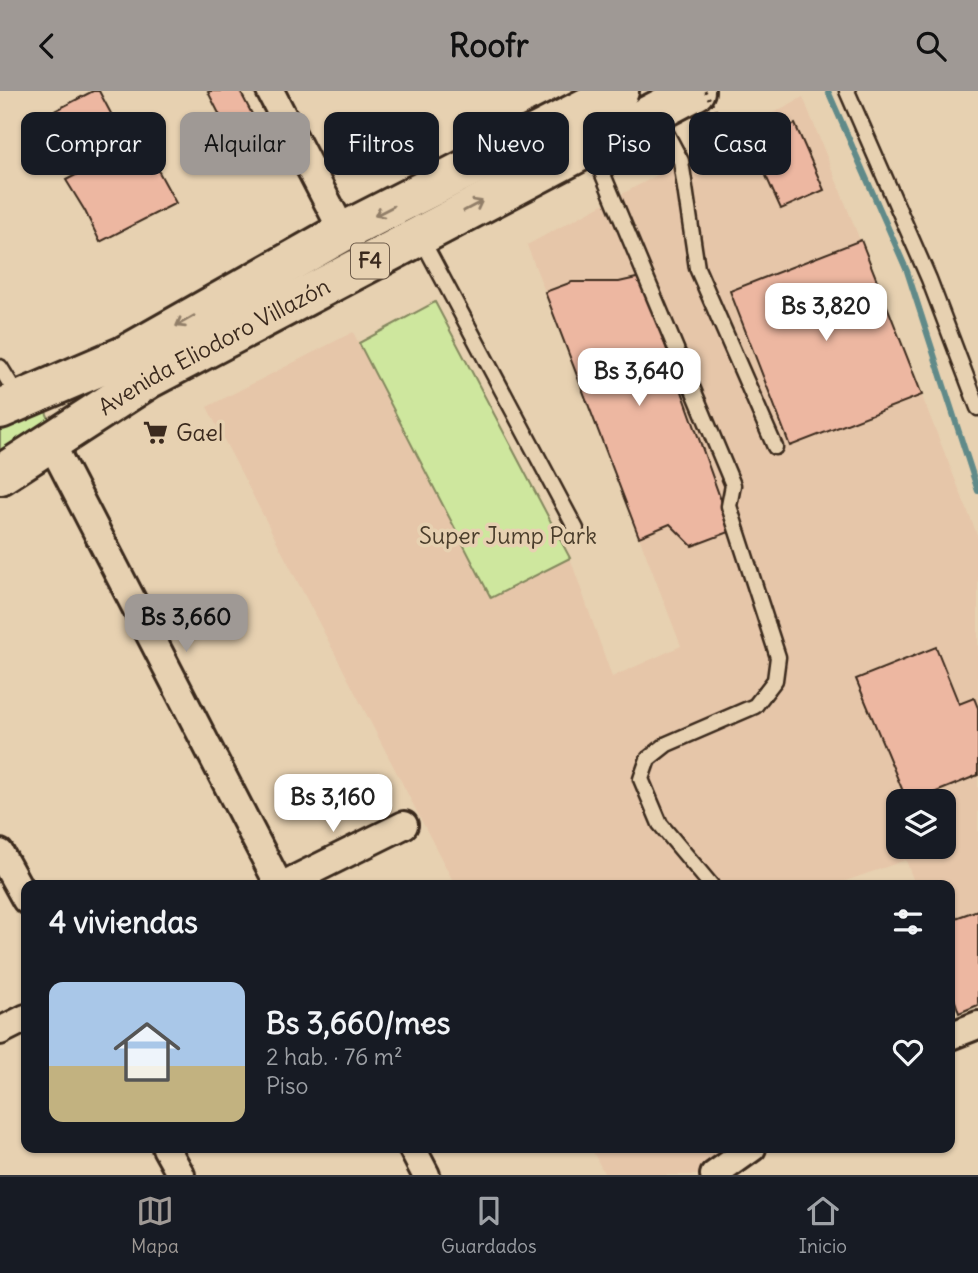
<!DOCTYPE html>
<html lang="es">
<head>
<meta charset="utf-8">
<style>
	body { margin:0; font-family:Delius,sans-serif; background:#242831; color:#f1f3f6; height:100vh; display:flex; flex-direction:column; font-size:26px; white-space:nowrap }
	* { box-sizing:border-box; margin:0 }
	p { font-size:23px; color:#9ea1a6 }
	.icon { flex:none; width:38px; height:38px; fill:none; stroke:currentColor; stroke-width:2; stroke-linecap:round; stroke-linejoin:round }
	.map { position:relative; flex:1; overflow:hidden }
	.details { position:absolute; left:21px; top:789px; width:934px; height:273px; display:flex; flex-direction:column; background:#171b24; border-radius:14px; box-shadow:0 2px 5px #0004 }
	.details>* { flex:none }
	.guide { position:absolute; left:21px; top:21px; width:936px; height:63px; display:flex; gap:14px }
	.controls { position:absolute; left:886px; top:698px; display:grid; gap:14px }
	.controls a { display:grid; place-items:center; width:70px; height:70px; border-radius:14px; background:#171b24; box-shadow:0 2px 5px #0004; font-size:35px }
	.price { position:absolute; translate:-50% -60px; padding:0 16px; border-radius:14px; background:#fff; color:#222; font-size:23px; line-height:46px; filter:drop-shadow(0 2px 4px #0008) }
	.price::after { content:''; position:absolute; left:50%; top:42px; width:21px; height:16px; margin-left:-10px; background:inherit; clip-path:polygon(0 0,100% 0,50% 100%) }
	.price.current { background:#9f9995; color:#111 }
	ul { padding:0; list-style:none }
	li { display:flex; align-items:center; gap:21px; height:175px; padding:0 28px }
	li+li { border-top:2px solid #363941 }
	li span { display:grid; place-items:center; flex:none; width:196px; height:140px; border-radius:14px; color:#555 }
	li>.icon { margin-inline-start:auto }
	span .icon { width:84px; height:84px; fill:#fffc; stroke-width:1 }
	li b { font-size:30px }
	h2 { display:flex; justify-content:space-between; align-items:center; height:84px; padding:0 28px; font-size:30px }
	.tag { padding:0 24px; border-radius:14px; background:#171b24; box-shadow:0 2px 5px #0004; font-size:24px; line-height:63px }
	.tag.current { background:#9f9995; color:#111 }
	header { display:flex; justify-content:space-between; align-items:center; height:91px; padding:0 28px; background:#9f9995; color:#111; font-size:32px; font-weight:700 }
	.menu { display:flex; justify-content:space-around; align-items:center; height:98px; border-top:2px solid #363941; background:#171b24; font-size:19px; color:#9ea1a6 }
	.menu a { display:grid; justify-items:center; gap:4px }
	.menu .current { color:#9f9995 }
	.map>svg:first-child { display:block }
	.built { fill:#e6c6a9; fill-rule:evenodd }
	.green { fill:#cee79e; stroke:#84885e; stroke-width:2 }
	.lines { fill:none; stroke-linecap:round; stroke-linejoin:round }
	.stream { stroke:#608a89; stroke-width:6 }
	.building { fill:#edb7a1; stroke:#3b2a1e; stroke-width:2 }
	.lane-casing { stroke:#3b2a1e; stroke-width:19 }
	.street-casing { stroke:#3b2a1e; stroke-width:32 }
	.highway-casing { stroke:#3b2a1e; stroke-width:44 }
	.lane { stroke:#e7d1b1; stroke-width:14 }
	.street { stroke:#e7d1b1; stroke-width:26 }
	.highway { stroke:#e7d1b1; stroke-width:38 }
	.path-bridge { stroke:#3b2a1e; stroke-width:3.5; stroke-dasharray:2 5; stroke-linecap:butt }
	.oneway { stroke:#917e68 }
	.labels { text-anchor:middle; stroke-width:7; stroke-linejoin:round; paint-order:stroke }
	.shield { fill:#e7d1b1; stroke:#6f5c4a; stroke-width:2 }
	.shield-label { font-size:21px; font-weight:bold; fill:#3b2a1e }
	.street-label { font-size:23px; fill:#3b2a1e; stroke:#e7d1b1 }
	.poi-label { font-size:23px; fill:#3b2a1e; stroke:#e7d1b1; text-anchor:start }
	.park-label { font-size:23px; fill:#4a3d2b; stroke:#e7d1b1 }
</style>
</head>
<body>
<header><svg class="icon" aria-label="back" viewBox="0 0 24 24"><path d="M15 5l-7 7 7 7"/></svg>Roofr<svg class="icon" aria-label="search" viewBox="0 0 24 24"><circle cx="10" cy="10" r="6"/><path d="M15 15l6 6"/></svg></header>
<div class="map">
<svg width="978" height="1084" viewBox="0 0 978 1084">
	<rect width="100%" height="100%" fill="#e7d1b1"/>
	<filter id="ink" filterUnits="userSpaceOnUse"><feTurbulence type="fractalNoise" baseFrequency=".0143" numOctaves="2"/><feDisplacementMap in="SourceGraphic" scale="14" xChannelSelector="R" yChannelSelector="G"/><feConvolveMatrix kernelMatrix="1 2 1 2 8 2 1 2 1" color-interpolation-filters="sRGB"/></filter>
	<g filter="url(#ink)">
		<g class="built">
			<path d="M803,6L978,446V914L959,922L950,895V794H915L906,769L834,794H455L207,316L353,241L491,507L570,467L612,586L681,555L527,154ZM898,710H943V756H898Z"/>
			<polygon points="591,1057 737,1057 699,1084 605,1084"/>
		</g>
		<g class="green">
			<polygon points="435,211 570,467 491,507 359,252"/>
			<polygon points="43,315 52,334 0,367 0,332"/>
		</g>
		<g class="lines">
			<polyline class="stream" points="828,0 907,180 978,400"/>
		</g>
		<g class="building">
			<polygon points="93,0 99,0 123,45 71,73 45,25"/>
			<polygon points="210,0 240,0 266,50 240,64 208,1"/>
			<polygon points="795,33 824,99 781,118 751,52"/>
			<polygon points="142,50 176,112 100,151 85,120 66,89"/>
			<polygon points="861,149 922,304 790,355 730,200"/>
			<polygon points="641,186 732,440 692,455 670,433 639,446 545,201 572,191 619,191"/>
			<polygon points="936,556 959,613 974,607 978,617 978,684 914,710 907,710 856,588"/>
			<polygon points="978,819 978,914 959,922 950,895 950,829"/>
		</g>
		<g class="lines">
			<defs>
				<g id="lane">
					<polyline points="847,0 929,188 978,317"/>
					<polyline points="656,23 681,70 697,177 775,356"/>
					<polyline points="591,55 733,394 729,415 778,566 775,589 755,615 667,653 648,668 641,688 660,733 711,794"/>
					<polyline points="420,145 576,438"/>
					<polyline points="0,276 19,307"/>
				</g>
				<g id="street">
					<polyline points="270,0 343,141"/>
					<polyline points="51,352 279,794"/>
					<polyline points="0,762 26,809"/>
					<polyline points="283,794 404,734"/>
					<polyline points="0,940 26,927"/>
					<polyline points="950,945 978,934"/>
					<polyline points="166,1057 181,1084"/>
					<polyline points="412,1057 426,1084"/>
					<polyline points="714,1084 752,1057"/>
				</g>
				<g id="highway">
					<polyline points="0,318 124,265 343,141 619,0"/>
					<path id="s1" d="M0,384L148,288L695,0"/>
				</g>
			</defs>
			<use href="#lane" class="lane-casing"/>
			<use href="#street" class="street-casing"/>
			<use href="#highway" class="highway-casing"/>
			<use href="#lane" class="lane"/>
			<use href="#street" class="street"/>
			<use href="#highway" class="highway"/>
			<polyline class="path-bridge" points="705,0 718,24"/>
		</g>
		<defs><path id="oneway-shaft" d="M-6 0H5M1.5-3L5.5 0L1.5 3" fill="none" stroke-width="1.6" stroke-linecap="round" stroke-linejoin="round" transform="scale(1.75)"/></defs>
		<g class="oneway">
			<use href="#oneway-shaft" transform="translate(473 115) rotate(-28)"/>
			<use href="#oneway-shaft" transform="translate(384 120) rotate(153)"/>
			<use href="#oneway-shaft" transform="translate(185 230) rotate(150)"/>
		</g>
	</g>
	<defs>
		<symbol id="supermarket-bare" viewBox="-9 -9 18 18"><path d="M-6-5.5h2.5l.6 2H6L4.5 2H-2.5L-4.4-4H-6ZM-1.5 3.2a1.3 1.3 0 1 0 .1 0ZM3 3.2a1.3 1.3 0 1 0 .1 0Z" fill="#3b2a1e" stroke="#e7d1b1" stroke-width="2.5" paint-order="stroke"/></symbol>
	</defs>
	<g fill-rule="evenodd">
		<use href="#supermarket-bare" x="138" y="324" width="35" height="35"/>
	</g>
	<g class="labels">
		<rect class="shield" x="351" y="152.5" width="38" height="35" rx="5"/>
		<g class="shield-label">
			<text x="370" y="177">F4</text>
		</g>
		<g class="street-label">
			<text dy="8" stroke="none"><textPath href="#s1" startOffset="250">Avenida Eliodoro Villazón</textPath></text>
		</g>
		<g class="poi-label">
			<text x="176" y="350">Gael</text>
		</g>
		<g class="park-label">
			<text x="508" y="453">Super Jump Park</text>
		</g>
	</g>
</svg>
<div class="controls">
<a><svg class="icon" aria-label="layers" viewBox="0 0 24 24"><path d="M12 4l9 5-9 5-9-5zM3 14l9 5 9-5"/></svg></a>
</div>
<b class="price" style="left:826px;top:252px">Bs 3,820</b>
<b class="price" style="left:639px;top:317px">Bs 3,640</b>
<b class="price current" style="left:186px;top:563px">Bs 3,660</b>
<b class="price" style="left:333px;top:743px">Bs 3,160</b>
<div class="guide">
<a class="tag">Comprar</a>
<a class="tag current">Alquilar</a>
<a class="tag">Filtros</a>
<a class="tag">Nuevo</a>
<a class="tag">Piso</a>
<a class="tag">Casa</a>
</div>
<section class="details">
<h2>4 viviendas<svg class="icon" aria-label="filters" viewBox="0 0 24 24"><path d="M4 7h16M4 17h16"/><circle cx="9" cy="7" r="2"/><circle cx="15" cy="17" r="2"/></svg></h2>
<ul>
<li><span style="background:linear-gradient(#a9c7e8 60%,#c2b280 0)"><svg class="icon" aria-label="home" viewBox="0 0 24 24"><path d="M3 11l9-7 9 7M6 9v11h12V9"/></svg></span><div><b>Bs 3,660/mes</b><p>2 hab. · 76 m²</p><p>Piso</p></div><svg class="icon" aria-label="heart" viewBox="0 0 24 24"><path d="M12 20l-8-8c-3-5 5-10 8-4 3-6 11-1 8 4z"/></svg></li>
</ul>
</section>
</div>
<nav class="menu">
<a class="current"><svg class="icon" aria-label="map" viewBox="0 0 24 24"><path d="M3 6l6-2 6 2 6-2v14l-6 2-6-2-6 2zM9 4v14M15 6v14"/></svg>Mapa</a>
<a><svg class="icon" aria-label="saved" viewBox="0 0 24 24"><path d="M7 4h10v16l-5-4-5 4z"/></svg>Guardados</a>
<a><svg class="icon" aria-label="home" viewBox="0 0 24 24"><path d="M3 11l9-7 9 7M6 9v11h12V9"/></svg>Inicio</a>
</nav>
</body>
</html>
